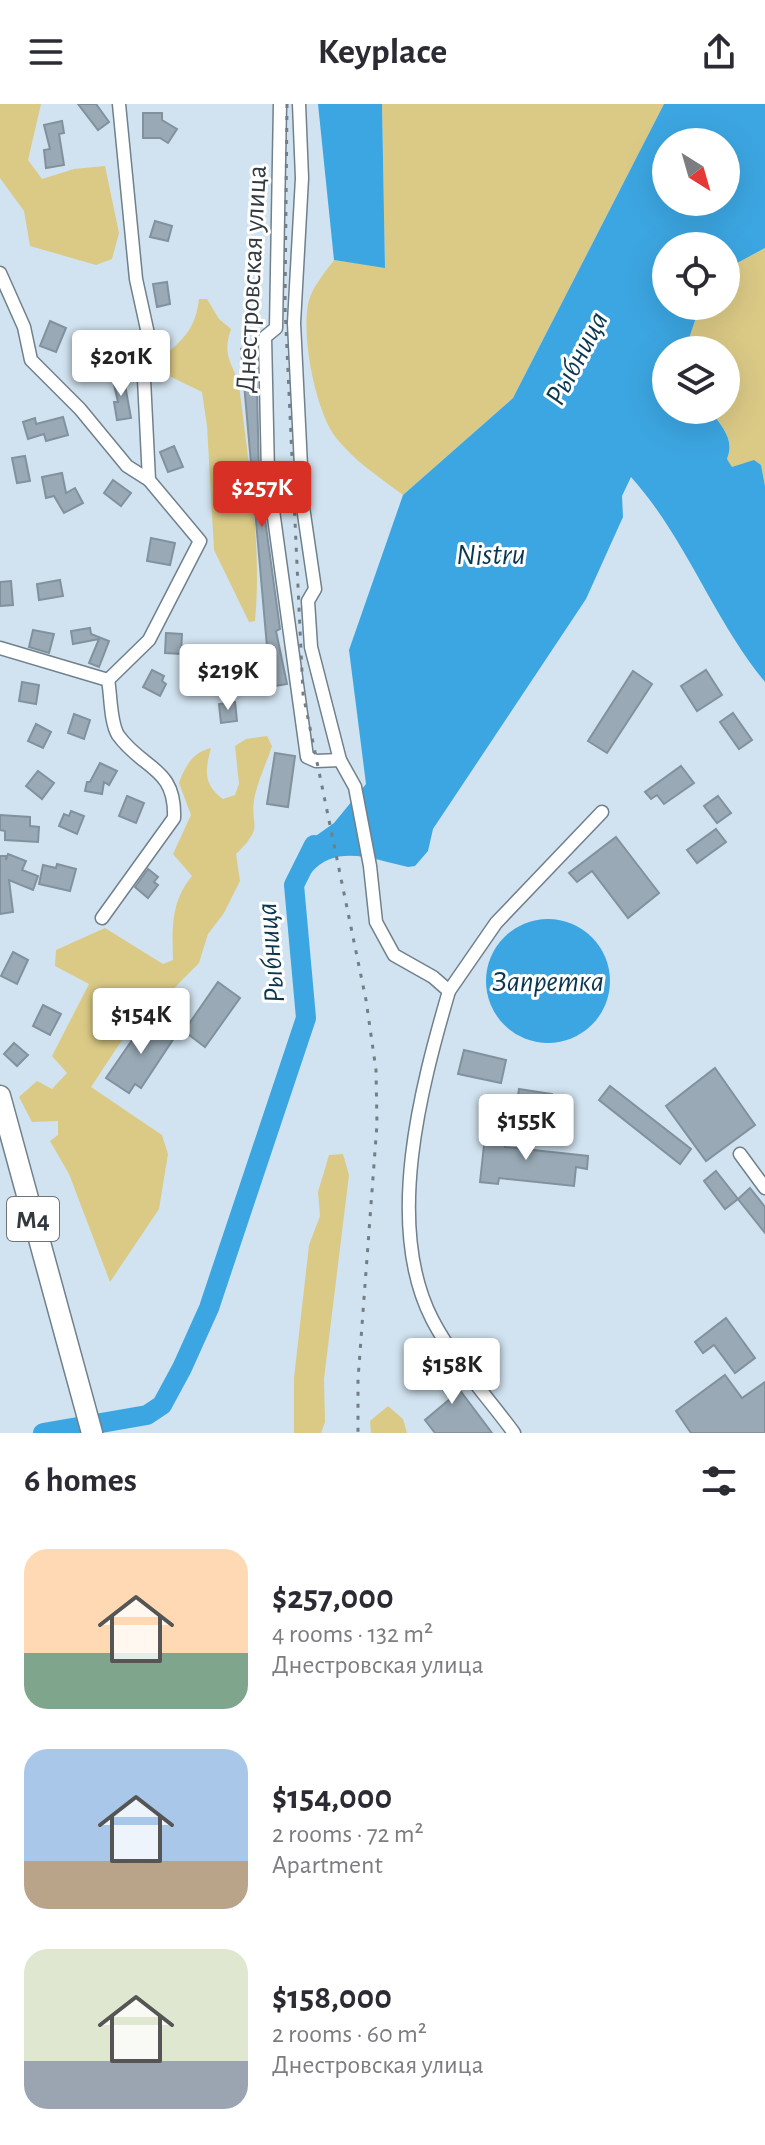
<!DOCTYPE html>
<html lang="en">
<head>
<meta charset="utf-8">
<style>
	body { margin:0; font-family:"Alegreya Sans",sans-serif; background:#f2f2f3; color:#2b2b33; height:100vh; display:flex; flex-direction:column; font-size:30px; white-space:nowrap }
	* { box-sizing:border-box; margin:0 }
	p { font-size:26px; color:#7c7c81 }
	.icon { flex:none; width:44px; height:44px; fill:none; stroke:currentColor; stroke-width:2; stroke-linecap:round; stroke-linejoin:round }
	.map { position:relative; height:1329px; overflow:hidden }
	.details { display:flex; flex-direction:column; background:#fff; flex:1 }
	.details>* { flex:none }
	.needle { width:52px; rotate:143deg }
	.tools { position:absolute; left:652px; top:24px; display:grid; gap:16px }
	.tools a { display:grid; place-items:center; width:88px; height:88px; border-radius:50%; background:#fff; box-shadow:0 8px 32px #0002; font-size:40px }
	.price { position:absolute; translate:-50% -68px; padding:0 18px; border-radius:8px; background:#fff; color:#222; font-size:26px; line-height:52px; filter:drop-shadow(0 2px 4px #0008) }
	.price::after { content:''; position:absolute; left:50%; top:48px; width:24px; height:18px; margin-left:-12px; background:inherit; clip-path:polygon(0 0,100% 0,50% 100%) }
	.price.selected { background:#d93025; color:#fff }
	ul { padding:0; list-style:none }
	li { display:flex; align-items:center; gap:24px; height:200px; padding:0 24px }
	li span { display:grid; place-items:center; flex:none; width:224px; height:160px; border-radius:24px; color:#555 }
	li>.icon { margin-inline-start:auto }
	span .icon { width:96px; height:96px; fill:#fffc; stroke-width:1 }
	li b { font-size:34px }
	h2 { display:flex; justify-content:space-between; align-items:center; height:96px; padding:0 24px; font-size:34px }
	header { display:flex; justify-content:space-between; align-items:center; height:104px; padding:0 24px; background:#fff; font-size:36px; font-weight:700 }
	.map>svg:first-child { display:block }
	.green { fill:#dbca86 }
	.water { fill:#3ca6e2; fill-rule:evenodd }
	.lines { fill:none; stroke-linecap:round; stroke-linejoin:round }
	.river { stroke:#3ca6e2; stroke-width:20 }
	.building { fill:#99aab6; stroke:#81929e; stroke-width:2 }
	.minor-casing { stroke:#70808c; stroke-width:15 }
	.trunk-casing { stroke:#70808c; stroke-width:23 }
	.minor { stroke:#fff; stroke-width:12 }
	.trunk { stroke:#fff; stroke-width:20 }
	.rail { stroke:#737f87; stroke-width:3; stroke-dasharray:4 8; stroke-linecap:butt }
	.labels { text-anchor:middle; stroke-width:6; stroke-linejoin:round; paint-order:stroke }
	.shield { fill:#fff; stroke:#707579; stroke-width:2 }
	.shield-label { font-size:26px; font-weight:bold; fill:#333a3f }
	.street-label { font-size:28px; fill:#333a3f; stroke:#fff }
	.water-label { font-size:30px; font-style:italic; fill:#0a3750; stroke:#fff }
</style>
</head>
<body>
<header><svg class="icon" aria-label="menu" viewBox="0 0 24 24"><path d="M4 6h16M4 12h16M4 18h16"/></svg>Keyplace<svg class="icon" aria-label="share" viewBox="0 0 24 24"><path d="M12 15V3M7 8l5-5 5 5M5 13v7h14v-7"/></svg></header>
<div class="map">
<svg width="765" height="1329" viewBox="0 0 765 1329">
	<rect width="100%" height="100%" fill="#d1e3f0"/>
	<g class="green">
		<polygon points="0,0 41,0 28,56 42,75 74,65 105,62 119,129 112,155 96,161 30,142 24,107 0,74"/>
		<path d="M382,0H664L513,294L403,391C380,374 355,357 337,335C315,309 299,224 310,193C315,180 326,167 334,156L385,163Z"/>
		<path d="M765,144V382L761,361L754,357L732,364L727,355C735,335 722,323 710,306H726V246H685L700,202H726V165Z"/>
		<path d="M199,195H207L219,215L231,225C220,257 237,260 240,289C249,362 262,445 255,517L249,518L214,446L207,322L202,288L165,270L157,257C182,237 195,227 199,195Z"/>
		<path d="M267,632L272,642C267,658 259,674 255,691C248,722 267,720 236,750L240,777L224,809L208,830L199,859L120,939L91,983L162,1031L168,1050L159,1105L110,1178L69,1070L50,1037L58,1031V1017L32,1018L19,993L37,977L52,985L67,969L52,952L89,880L55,862L56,846L105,824L163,860L173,856C172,824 171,797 192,772L173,750L191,711L179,679C185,662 193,648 211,644C205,667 203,680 223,695L235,691L239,680L235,642L246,635Z"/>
		<polygon points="343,1050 349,1071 324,1275 325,1318 321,1329 294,1329 294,1274 309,1141 320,1112 318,1088 329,1051"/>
		<polygon points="388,1302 403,1315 407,1329 371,1329 370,1317"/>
	</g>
	<g class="water">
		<polygon points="318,0 382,0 385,164 334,156"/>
		<path d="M664,0H765V144L726,165V142H666V202H700L685,246H666V306H710C722,323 735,335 727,355L732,363L754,356L761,361L765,382V578C713,515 686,434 631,373L622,392L623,413L586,495L433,725L428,747L415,762L408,763C375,756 336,739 311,769L294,759L310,736L334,719L366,680L349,546L403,391L513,294ZM666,38H726V98H666Z"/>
		<circle cx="548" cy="877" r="62"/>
	</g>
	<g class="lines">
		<polyline class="river" points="43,1329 147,1311 162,1301 182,1264 209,1204 306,914 294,781 314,741"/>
	</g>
	<g class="building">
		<polygon points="78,0 96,0 109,18 98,26"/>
		<polygon points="143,9 162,9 162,16 177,25 168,39 160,34 143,34"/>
		<polygon points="62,17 64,29 59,30 64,61 46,64 44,46 50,45 44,21"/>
		<polygon points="155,117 172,122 168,137 150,133"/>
		<polygon points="167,178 170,200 157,203 153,180"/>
		<polygon points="50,217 66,224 56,248 40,242"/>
		<polygon points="256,244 259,371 280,525 276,527 287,580 269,583 260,544 267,543 241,245"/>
		<polygon points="123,270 131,314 117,316 114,298 118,298 112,272"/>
		<polygon points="63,313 68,331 46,337 44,330 28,335 23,318 35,314 36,320"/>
		<polygon points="174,342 183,363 168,368 160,348"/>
		<polygon points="25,352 30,377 17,379 12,354"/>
		<polygon points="62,369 66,389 75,384 83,399 64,409 54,392 46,394 42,373"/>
		<polygon points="113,376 131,389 121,402 104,389"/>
		<polygon points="151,434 175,439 170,461 147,457"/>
		<polygon points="60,476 63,492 39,496 37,480"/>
		<polygon points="11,477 13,501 0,502 0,478"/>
		<polygon points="90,524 91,530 109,537 99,563 89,559 99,535 73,540 71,527"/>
		<polygon points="33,526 54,530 49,549 29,543"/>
		<polygon points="166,529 182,530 181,550 165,549"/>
		<polygon points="152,566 164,572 162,577 166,580 160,592 143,583"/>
		<polygon points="706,566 722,591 697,607 681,582"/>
		<polygon points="633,567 652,580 607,649 588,637"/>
		<polygon points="22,578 39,581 36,600 19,597"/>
		<polygon points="235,598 237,617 221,619 219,600"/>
		<polygon points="733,609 752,636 739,645 720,618"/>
		<polygon points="74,610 90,616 84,635 68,629"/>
		<polygon points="36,620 51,628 43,644 28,637"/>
		<polygon points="275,649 295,652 288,703 267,700"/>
		<polygon points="100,659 117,667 109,681 104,678 102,690 85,687 87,678 90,678"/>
		<polygon points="681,662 694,679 664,700 657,691 651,695 645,688"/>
		<polygon points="38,667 54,679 42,695 26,682"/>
		<polygon points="127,692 144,699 136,719 119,712"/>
		<polygon points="718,692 731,709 717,719 704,702"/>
		<polygon points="71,707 84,712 77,730 59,722 64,710 69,712"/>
		<polygon points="0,711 30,713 30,722 39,723 38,738 5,736 5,727 0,726"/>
		<polygon points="716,725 726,738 697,759 687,746"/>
		<polygon points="616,733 659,789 628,814 592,767 577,778 569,769"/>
		<polygon points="8,750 26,757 22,766 38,772 33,786 9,776 13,808 0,810 0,752 6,752 6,756"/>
		<polygon points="57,760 76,765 70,787 39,780 43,761 56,764"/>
		<polygon points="148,765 158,773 154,778 158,781 148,794 135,783"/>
		<polygon points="13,848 28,856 17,880 1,872"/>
		<polygon points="218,878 240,894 205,943 184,927"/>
		<polygon points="43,901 61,910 50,931 33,922"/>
		<polygon points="148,913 176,931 141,984 135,980 129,989 106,974"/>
		<polygon points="14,939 28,951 17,962 4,950"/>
		<polygon points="464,946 506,956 501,979 458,970"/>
		<polygon points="715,964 755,1021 706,1057 666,1002"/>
		<polygon points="610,982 691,1045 680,1060 599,996"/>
		<polygon points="519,985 552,990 551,1002 517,998"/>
		<polygon points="495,1011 506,1012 505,1043 588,1052 587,1065 576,1063 574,1082 499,1074 498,1080 480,1078 485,1032 493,1033"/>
		<polygon points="716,1067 738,1095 725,1105 704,1077"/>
		<polygon points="750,1084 765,1103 765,1129 738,1095"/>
		<polygon points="726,1214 755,1254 735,1269 714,1241 703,1249 695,1238"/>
		<polygon points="432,1249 492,1329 435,1329 425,1316 450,1295 421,1257"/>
		<polygon points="725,1271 742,1294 765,1278 765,1329 691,1329 676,1307"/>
	</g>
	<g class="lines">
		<defs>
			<g id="minor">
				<polyline points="280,0 276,224 265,233 268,370 307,653 316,657 340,656"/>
				<path d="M299,0L302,74L294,219L303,403L315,485L308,497L311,543L340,656L355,683L370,762L376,818L394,851L433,873L449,887C421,983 384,1121 432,1215C453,1256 487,1292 514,1329"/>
				<polyline points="0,169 24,223 31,256 80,305 127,362 149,376"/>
				<path d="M0,544L108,576C111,591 110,618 118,631C143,666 176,663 174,714L102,814"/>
				<polyline points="108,576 149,536 200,437 149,376 143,255 150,239 136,175 119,0"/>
				<polyline points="449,887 496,819 602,708"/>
				<polyline points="740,1050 765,1084"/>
			</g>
			<polyline id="trunk" points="0,992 92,1329"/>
		</defs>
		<use href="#minor" class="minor-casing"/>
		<use href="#trunk" class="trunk-casing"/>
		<use href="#minor" class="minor"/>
		<use href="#trunk" class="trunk"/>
		<polyline class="rail" points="287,0 285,202 303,590 366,896 376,966 377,1020 358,1275 358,1329"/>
	</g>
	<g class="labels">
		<rect class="shield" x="7" y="1093" width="52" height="44" rx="6"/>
		<g class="shield-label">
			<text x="33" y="1124">M4</text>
		</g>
		<g class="street-label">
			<text transform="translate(250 175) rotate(-87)" y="10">Днестровская улица</text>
		</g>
		<g class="water-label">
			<text transform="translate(576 254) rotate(-62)" y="10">Рыбница</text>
			<text x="491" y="460">Nistru</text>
			<text transform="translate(270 849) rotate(-95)" y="10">Рыбница</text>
			<text x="548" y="887">Запретка</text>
		</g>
	</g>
</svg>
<div class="tools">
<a><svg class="needle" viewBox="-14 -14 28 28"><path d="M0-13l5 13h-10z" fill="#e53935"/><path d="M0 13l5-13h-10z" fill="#7c7c81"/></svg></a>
<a><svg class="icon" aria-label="locate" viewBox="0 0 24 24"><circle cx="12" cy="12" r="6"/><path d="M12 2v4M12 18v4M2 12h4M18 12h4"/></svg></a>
<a><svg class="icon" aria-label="layers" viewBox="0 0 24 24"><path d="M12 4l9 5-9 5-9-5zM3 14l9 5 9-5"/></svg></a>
</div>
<b class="price" style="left:121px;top:294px">$201K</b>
<b class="price selected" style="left:262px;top:425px">$257K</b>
<b class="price" style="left:228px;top:608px">$219K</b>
<b class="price" style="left:141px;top:952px">$154K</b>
<b class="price" style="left:526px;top:1058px">$155K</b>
<b class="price" style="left:452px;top:1302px">$158K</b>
</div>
<section class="details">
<h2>6 homes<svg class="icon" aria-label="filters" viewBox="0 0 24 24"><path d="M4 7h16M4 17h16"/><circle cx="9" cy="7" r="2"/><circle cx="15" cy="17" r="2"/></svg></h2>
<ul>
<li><span style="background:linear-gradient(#ffd9b3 65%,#7fa58c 0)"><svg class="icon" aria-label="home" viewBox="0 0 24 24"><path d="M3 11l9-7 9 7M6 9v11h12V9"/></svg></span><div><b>$257,000</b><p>4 rooms · 132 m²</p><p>Днестровская улица</p></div></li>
<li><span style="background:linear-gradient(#a9c7e8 70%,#b9a48a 0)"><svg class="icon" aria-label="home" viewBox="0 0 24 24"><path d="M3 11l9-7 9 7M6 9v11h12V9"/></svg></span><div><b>$154,000</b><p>2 rooms · 72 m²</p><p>Apartment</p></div></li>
<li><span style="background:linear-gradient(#dfe7d0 70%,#9aa5b1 0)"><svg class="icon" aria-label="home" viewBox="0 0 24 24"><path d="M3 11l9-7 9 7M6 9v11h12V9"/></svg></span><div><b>$158,000</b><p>2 rooms · 60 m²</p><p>Днестровская улица</p></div></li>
</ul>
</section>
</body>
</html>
